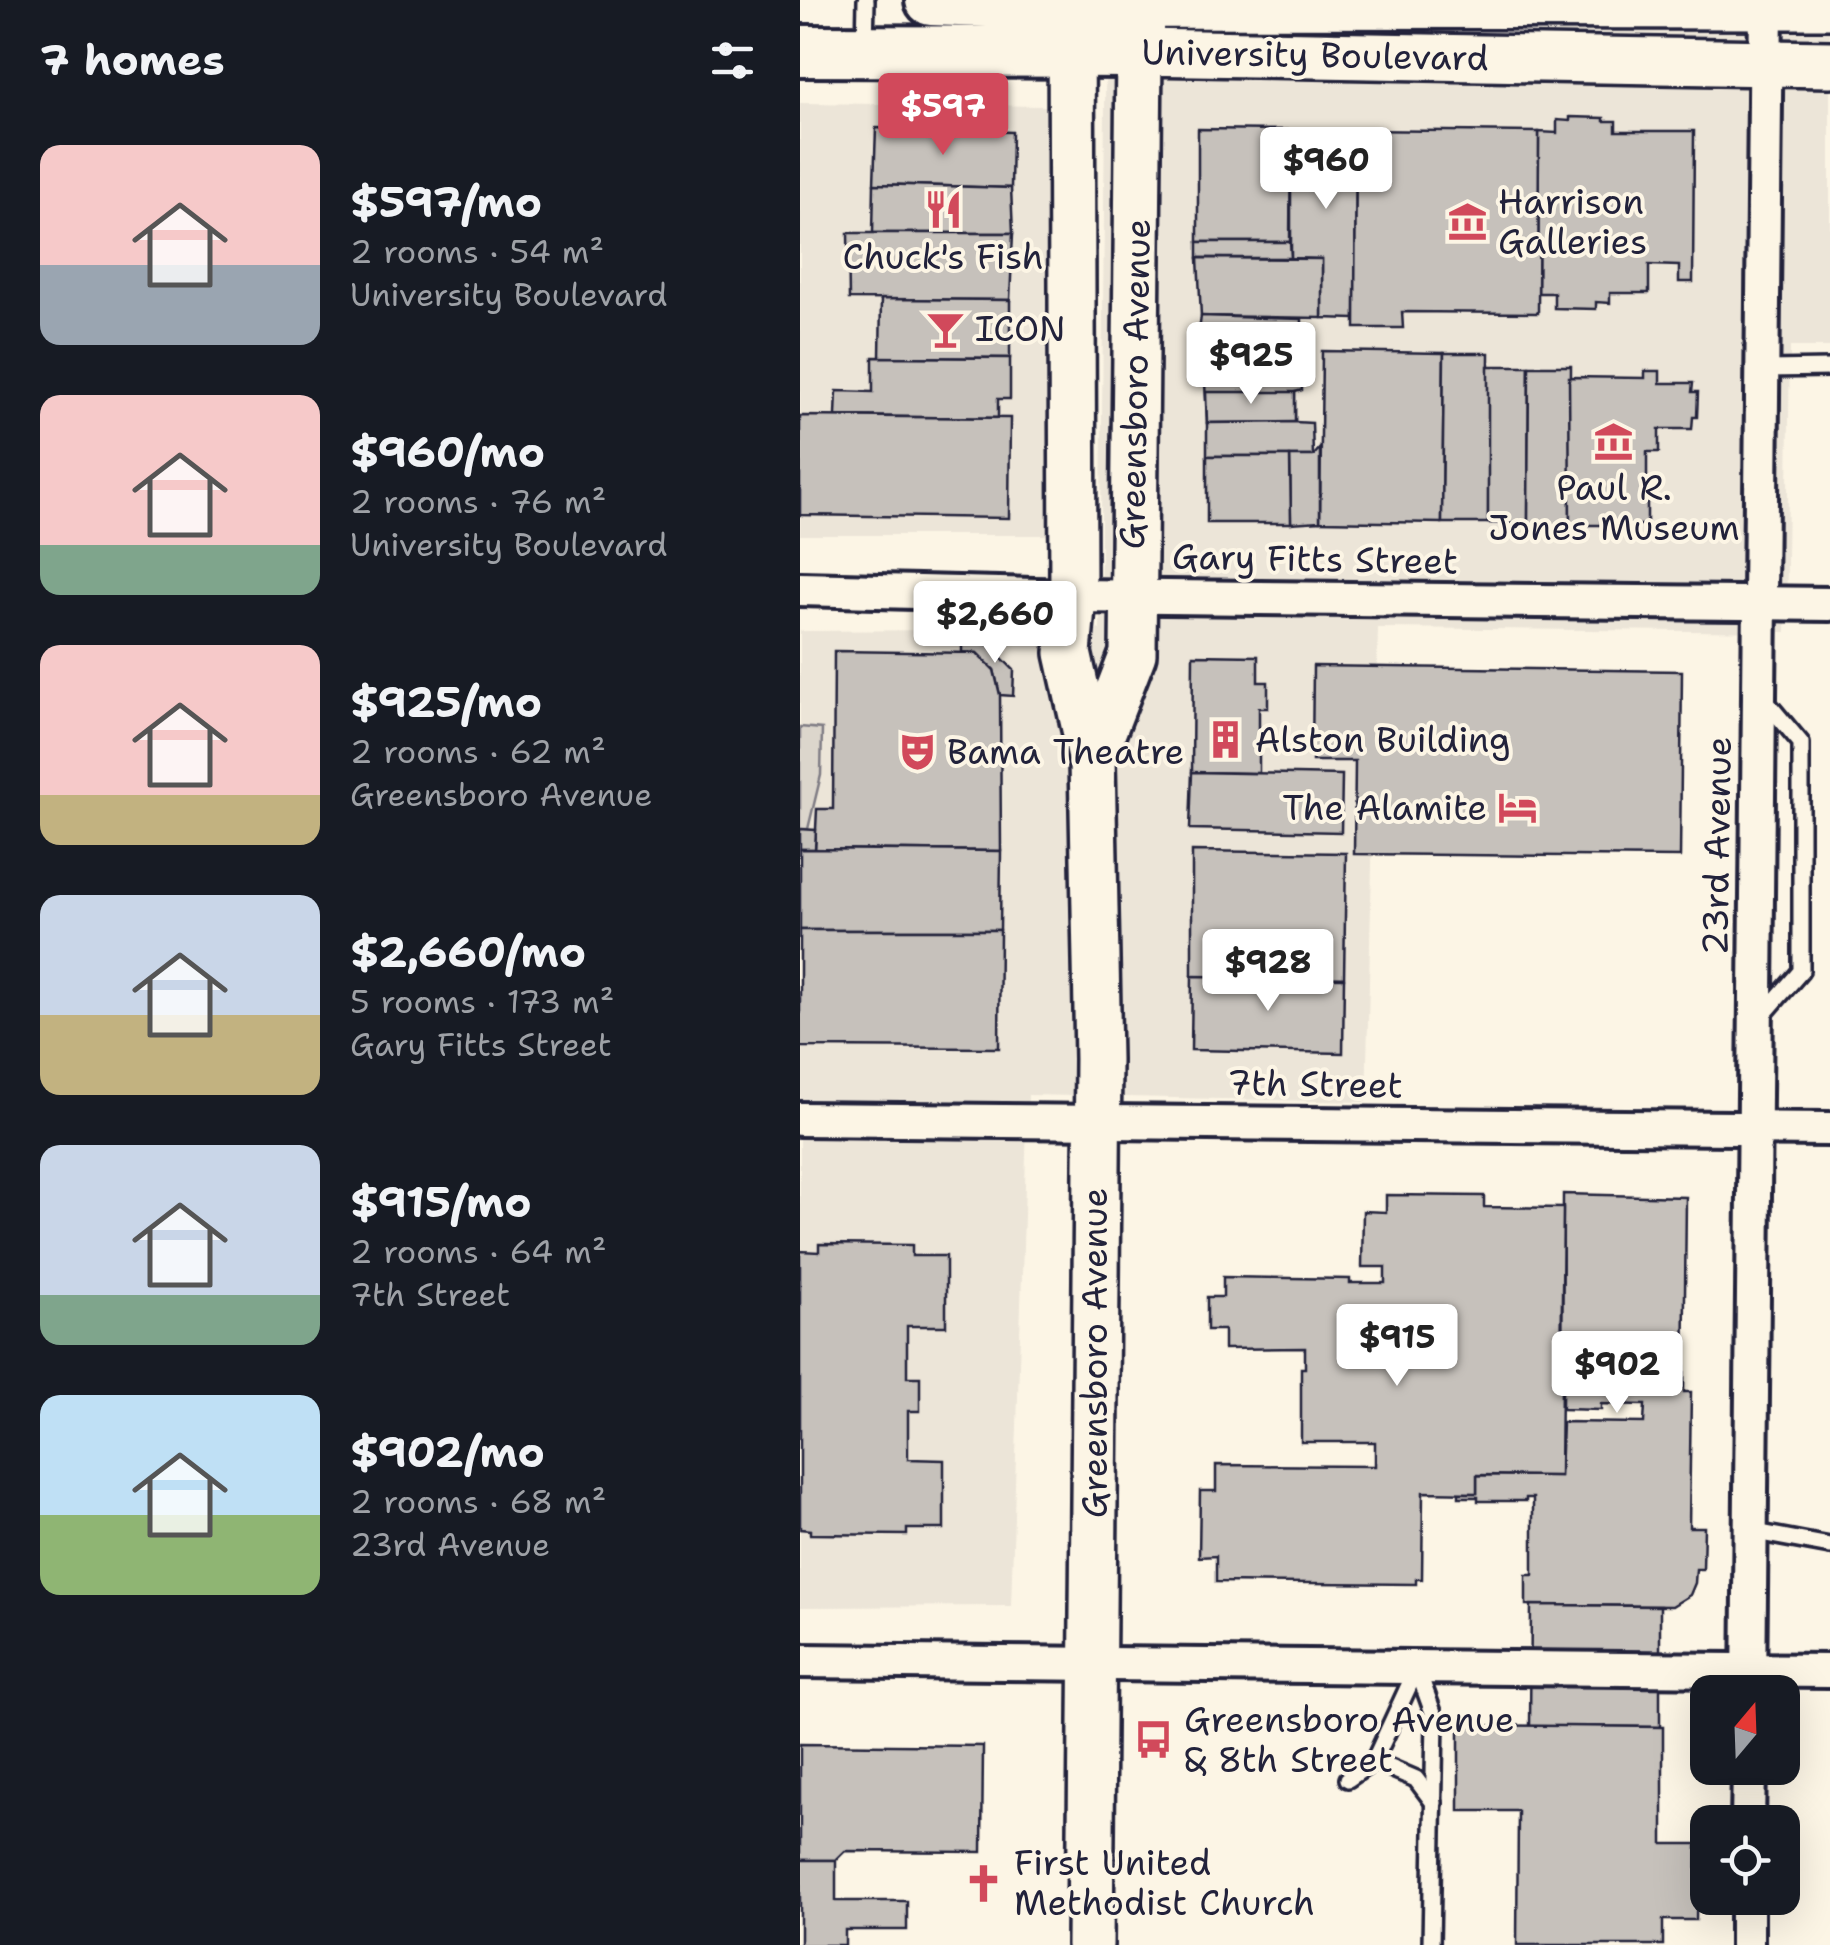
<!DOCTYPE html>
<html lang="en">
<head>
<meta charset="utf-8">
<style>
	body { margin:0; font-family:"Shantell Sans",sans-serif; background:#20242c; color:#f1f3f6; height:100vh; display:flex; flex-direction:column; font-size:38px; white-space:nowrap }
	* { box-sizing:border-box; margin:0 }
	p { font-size:32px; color:#9ea1a6 }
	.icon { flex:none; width:55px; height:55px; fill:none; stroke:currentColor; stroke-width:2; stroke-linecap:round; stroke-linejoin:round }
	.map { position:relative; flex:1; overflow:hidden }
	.panel { display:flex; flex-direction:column; background:#171b24; width:800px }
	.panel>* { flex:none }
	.needle { width:65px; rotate:19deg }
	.buttons { position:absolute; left:890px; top:1675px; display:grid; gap:20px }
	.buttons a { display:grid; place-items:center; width:110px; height:110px; border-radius:20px; background:#171b24; box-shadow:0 10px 40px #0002; font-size:50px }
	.price { position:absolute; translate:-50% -85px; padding:0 22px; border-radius:10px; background:#fff; color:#222; font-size:32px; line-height:65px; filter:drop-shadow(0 2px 5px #0008) }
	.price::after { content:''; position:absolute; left:50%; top:60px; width:30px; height:22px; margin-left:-15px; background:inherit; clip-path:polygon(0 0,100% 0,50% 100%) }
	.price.active { background:#d1495b; color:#fff }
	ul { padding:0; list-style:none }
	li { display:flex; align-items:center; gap:30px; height:250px; padding:0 40px }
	li span { display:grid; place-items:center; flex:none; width:280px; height:200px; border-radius:20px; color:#555 }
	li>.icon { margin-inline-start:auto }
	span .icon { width:120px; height:120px; fill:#fffc; stroke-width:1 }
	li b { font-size:42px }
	h2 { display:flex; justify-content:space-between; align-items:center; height:120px; padding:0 40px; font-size:42px }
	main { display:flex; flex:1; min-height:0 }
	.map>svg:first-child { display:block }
	.built { fill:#ece5d8 }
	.park { fill:#dcd6cc; stroke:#7f7c84; stroke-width:2.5 }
	.building { fill:#c6c1bb; stroke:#22223b; stroke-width:2.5 }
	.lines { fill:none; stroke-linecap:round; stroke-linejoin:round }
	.service-casing { stroke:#22223b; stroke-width:22 }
	.minor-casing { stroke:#22223b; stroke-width:40 }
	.secondary-casing { stroke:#22223b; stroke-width:52 }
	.primary-casing { stroke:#22223b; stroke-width:58 }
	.service { stroke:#fcf5e5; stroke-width:15 }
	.minor { stroke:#fcf5e5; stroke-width:32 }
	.secondary { stroke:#fcf5e5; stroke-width:45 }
	.primary { stroke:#fcf5e5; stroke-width:50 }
	.labels { text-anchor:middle; stroke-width:8; stroke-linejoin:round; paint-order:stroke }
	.street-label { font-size:35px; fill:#22223b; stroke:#fcf5e5 }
	.poi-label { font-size:35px; fill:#22223b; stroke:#fcf5e5; text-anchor:start }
</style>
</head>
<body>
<main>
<section class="panel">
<h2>7 homes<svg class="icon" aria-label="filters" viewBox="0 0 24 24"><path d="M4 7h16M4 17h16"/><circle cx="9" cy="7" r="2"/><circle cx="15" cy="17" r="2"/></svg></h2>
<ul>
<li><span style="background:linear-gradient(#f6c9c9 60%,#9aa5b1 0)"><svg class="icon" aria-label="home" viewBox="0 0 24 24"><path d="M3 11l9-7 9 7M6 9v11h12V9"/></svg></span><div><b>$597/mo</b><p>2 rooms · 54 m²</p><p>University Boulevard</p></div></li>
<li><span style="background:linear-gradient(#f6c9c9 75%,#7fa58c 0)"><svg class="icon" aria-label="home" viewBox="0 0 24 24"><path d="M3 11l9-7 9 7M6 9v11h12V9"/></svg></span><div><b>$960/mo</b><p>2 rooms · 76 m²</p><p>University Boulevard</p></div></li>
<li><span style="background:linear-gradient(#f6c9c9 75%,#c2b280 0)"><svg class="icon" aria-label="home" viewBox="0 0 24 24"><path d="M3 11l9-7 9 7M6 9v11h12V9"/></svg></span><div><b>$925/mo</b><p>2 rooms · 62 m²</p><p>Greensboro Avenue</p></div></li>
<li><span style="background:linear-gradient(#c9d6e8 60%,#c2b280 0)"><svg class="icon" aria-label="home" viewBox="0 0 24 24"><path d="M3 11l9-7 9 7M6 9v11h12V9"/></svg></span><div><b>$2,660/mo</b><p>5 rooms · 173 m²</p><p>Gary Fitts Street</p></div></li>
<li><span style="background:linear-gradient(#c9d6e8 75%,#7fa58c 0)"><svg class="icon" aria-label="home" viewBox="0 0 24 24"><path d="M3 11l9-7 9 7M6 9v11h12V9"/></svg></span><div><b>$915/mo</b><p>2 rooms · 64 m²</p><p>7th Street</p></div></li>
<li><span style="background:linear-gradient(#bfe0f5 60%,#8fb573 0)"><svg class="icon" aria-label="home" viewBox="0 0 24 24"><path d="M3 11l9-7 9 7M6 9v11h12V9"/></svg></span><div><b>$902/mo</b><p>2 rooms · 68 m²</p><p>23rd Avenue</p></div></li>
</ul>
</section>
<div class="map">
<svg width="1030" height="1945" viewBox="0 0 1030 1945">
	<rect width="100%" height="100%" fill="#fcf5e5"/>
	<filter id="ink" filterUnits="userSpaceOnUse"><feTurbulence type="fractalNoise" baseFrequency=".01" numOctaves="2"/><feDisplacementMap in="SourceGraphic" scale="20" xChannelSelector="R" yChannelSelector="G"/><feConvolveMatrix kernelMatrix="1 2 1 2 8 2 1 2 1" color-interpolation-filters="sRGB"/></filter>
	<g filter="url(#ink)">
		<g class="built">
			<polygon points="306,0 1030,0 1030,347 990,347 986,632 578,628 566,1102 228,1095 211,1606 0,1607 0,631 300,629"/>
			<polygon points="0,103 246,106 249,535 0,535"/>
		</g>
		<polygon class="park" points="0,727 22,729 21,775 8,829 0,829"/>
		<g class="building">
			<polygon points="770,117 804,118 804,121 816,121 816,131 894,131 893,282 879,282 879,266 849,265 849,293 810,293 810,303 796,302 796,309 754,308 754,293 738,293 739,132 757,133 757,120 770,121"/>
			<polygon points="76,128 212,132 211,188 74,184"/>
			<polygon points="398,129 491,130 490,242 398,242"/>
			<polygon points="491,130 556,130 555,319 522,318 522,259 491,258"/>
			<polygon points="556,130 739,132 738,313 602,312 603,328 555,328"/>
			<polygon points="74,184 211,188 213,233 73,233"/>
			<polygon points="48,233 213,233 210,300 49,299"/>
			<polygon points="398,242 490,242 491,258 398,258"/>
			<polygon points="398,258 522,259 522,318 401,316"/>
			<polygon points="81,299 210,300 210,358 80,357"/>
			<polygon points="401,316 502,319 501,365 404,362 400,357 387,356 390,330 399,331"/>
			<polygon points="522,351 644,353 642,523 520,521"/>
			<polygon points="644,353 689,353 688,523 642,523"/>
			<polygon points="73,357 210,358 210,399 198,399 198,418 36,416 37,391 73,392"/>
			<polygon points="404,362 501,365 502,390 495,392 495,422 407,423"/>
			<polygon points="688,366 729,366 728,524 688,523"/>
			<polygon points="729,366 771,366 770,525 728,524"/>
			<polygon points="845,371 860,371 860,383 893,383 892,392 898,392 897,417 893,417 892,429 859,429 859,452 847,452 847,525 770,525 769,377 845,378"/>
			<polygon points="406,392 495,392 495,422 407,423"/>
			<polygon points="0,416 210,418 209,518 0,515"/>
			<polygon points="495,422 512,423 513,456 407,456 407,423"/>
			<polygon points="520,448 520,521 491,523 490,456 513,456"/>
			<polygon points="407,456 490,456 491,523 407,523"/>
			<polygon points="162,643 188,644 214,670 213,696 200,695 194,670 177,653 162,652"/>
			<polygon points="34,651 177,653 194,670 200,695 201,851 15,849 17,809 33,809"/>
			<polygon points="393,655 458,656 458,682 468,682 468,708 459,708 459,773 392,772"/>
			<polygon points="513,666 882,671 880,857 554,854 555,761 512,761"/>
			<polygon points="392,772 542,775 541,832 390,829"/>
			<polygon points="0,829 16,830 15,849 0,849"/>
			<polygon points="0,849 201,851 200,930 0,930"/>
			<polygon points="392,851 546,853 544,978 392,976"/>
			<polygon points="0,930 200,930 199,1048 0,1047"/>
			<polygon points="392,976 544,978 543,1053 391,1050"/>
			<polygon points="763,1194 886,1197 884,1392 891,1392 889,1527 904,1527 903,1569 896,1569 895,1583 890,1595 872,1606 726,1605 726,1575 733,1575 733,1498 726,1498 726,1501 678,1501 678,1497 659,1497 659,1493 677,1493 677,1475 760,1476 762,1422 844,1423 845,1405 801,1404 801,1410 762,1409"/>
			<polygon points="586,1195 684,1196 684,1207 763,1208 760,1476 677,1475 677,1493 623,1492 622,1579 616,1579 616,1584 416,1582 416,1556 399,1557 400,1491 416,1491 416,1465 575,1466 575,1442 501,1442 501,1368 505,1368 505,1348 424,1349 424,1330 407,1330 407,1297 423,1297 423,1277 550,1279 550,1283 585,1283 585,1267 562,1267 563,1211 586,1212"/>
			<polygon points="19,1244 112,1245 112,1256 146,1256 146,1326 107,1326 107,1377 120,1377 120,1411 108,1411 108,1459 144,1460 144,1529 107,1529 107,1535 10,1534 10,1530 0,1529 0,1251 19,1252"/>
			<polygon points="731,1605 860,1606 860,1727 730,1726"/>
			<polygon points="659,1725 863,1727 863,1844 897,1844 896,1920 863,1920 863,1945 717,1945 718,1811 659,1811"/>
			<polygon points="0,1744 183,1746 182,1852 45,1851 36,1860 0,1860"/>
			<polygon points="0,1860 36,1860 36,1901 107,1901 107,1930 45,1930 45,1945 0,1945"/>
		</g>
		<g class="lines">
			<defs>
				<g id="service">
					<polyline points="65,47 66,0"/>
					<polyline points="962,369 1030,368"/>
					<polyline points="961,1017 1001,971 1001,743 964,699"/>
					<polyline points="950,1531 1030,1546"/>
					<polyline points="617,1668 635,1718 631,1945"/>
					<polyline points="574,1761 616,1779 634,1803"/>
					<polyline points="548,1779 574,1761 617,1668"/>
				</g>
				<g id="minor">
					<polyline points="0,589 273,596 1030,604"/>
					<polyline points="0,1119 1030,1129"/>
					<polyline points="0,1661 1030,1671"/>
					<polyline points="949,1692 966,0"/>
					<polyline points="948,1822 949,1768"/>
					<polyline points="947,1945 947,1898"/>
				</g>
				<g id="secondary">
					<polyline points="292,760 333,654 339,52 1030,64"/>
					<polyline points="290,1945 298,1059 292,760 268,653 273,596 271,5 1030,6"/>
				</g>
				<g id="primary">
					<polyline points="131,0 271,5 271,0"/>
					<polyline points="0,51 339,52 339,0"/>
				</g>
			</defs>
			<use href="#service" class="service-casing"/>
			<use href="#minor" class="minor-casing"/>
			<use href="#secondary" class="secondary-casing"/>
			<use href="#primary" class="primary-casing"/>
			<use href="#service" class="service"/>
			<use href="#minor" class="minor"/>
			<use href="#secondary" class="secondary"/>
			<use href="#primary" class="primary"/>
		</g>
	</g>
	<defs>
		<symbol id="restaurant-bare" viewBox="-9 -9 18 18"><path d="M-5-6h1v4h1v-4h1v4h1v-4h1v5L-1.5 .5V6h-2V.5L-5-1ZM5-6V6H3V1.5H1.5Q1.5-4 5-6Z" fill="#d1495b" stroke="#fcf5e5" stroke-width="2.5" paint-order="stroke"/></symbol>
		<symbol id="museum-bare" viewBox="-9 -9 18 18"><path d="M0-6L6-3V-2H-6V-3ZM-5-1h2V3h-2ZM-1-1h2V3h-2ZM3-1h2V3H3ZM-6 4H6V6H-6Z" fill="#d1495b" stroke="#fcf5e5" stroke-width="2.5" paint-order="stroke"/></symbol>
		<symbol id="bar-bare" viewBox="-9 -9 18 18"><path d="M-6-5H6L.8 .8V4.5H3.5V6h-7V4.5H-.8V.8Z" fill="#d1495b" stroke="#fcf5e5" stroke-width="2.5" paint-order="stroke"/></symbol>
		<symbol id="building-bare" viewBox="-9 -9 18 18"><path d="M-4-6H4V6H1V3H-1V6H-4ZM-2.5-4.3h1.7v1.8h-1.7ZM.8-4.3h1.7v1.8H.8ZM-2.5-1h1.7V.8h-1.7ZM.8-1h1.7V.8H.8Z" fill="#d1495b" stroke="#fcf5e5" stroke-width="2.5" paint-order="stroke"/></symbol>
		<symbol id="theatre-bare" viewBox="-9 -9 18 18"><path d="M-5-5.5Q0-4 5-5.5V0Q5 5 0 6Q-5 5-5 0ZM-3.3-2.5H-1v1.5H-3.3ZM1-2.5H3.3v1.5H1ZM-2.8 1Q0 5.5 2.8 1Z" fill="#d1495b" stroke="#fcf5e5" stroke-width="2.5" paint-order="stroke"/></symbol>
		<symbol id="hotel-bare" viewBox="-9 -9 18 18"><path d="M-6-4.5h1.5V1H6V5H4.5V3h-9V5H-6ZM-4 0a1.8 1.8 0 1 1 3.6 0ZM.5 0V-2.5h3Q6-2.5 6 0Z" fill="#d1495b" stroke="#fcf5e5" stroke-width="2.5" paint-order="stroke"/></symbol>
		<symbol id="bus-bare" viewBox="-9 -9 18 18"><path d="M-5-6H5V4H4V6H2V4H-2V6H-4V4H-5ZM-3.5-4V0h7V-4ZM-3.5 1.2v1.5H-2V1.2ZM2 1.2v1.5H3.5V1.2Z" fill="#d1495b" stroke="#fcf5e5" stroke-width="2.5" paint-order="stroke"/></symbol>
		<symbol id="church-bare" viewBox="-9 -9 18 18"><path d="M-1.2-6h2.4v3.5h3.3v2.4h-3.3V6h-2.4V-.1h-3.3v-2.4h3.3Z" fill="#d1495b" stroke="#fcf5e5" stroke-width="2.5" paint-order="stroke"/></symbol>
	</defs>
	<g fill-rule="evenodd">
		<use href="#restaurant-bare" x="116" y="182" width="55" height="55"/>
		<use href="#museum-bare" x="640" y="194" width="55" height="55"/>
		<use href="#bar-bare" x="118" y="302" width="55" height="55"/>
		<use href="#museum-bare" x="786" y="414" width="55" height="55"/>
		<use href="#building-bare" x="398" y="712" width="55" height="55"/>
		<use href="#theatre-bare" x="90" y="724" width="55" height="55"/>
		<use href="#hotel-bare" x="690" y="780" width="55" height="55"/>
		<use href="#bus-bare" x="326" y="1712" width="55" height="55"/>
		<use href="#church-bare" x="156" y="1856" width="55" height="55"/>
	</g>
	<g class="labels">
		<g class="street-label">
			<text transform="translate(515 55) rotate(1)" y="12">University Boulevard</text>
			<text transform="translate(335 384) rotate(-89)" y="12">Greensboro Avenue</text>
			<text transform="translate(515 559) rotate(1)" y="12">Gary Fitts Street</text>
			<text transform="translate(917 846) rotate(-89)" y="12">23rd Avenue</text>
			<text transform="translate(515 1084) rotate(1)" y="12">7th Street</text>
			<text transform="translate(295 1353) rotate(-90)" y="12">Greensboro Avenue</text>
		</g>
		<g class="poi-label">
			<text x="698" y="214">Harrison<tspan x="698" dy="40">Galleries</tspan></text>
			<text x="143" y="269" text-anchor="middle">Chuck's Fish</text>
			<text x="175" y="341">ICON</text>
			<text x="814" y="500" text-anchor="middle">Paul R.<tspan x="814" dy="40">Jones Museum</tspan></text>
			<text x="455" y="752">Alston Building</text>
			<text x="147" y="764">Bama Theatre</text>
			<text x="687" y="820" text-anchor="end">The Alamite</text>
			<text x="384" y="1732">Greensboro Avenue<tspan x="384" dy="40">&amp; 8th Street</tspan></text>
			<text x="214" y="1875">First United<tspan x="214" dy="40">Methodist Church</tspan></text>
		</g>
	</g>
</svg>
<div class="buttons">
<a><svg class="needle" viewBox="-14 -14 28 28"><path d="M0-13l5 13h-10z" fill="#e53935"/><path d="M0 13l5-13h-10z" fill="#9ea1a6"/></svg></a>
<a><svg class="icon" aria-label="locate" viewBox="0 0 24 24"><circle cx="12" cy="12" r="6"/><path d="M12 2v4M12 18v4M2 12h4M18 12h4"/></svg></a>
</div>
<b class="price active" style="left:143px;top:158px">$597</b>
<b class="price" style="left:526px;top:212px">$960</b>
<b class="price" style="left:451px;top:407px">$925</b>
<b class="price" style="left:195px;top:666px">$2,660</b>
<b class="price" style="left:468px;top:1014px">$928</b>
<b class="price" style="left:597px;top:1389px">$915</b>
<b class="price" style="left:817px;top:1416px">$902</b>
</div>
</main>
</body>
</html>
